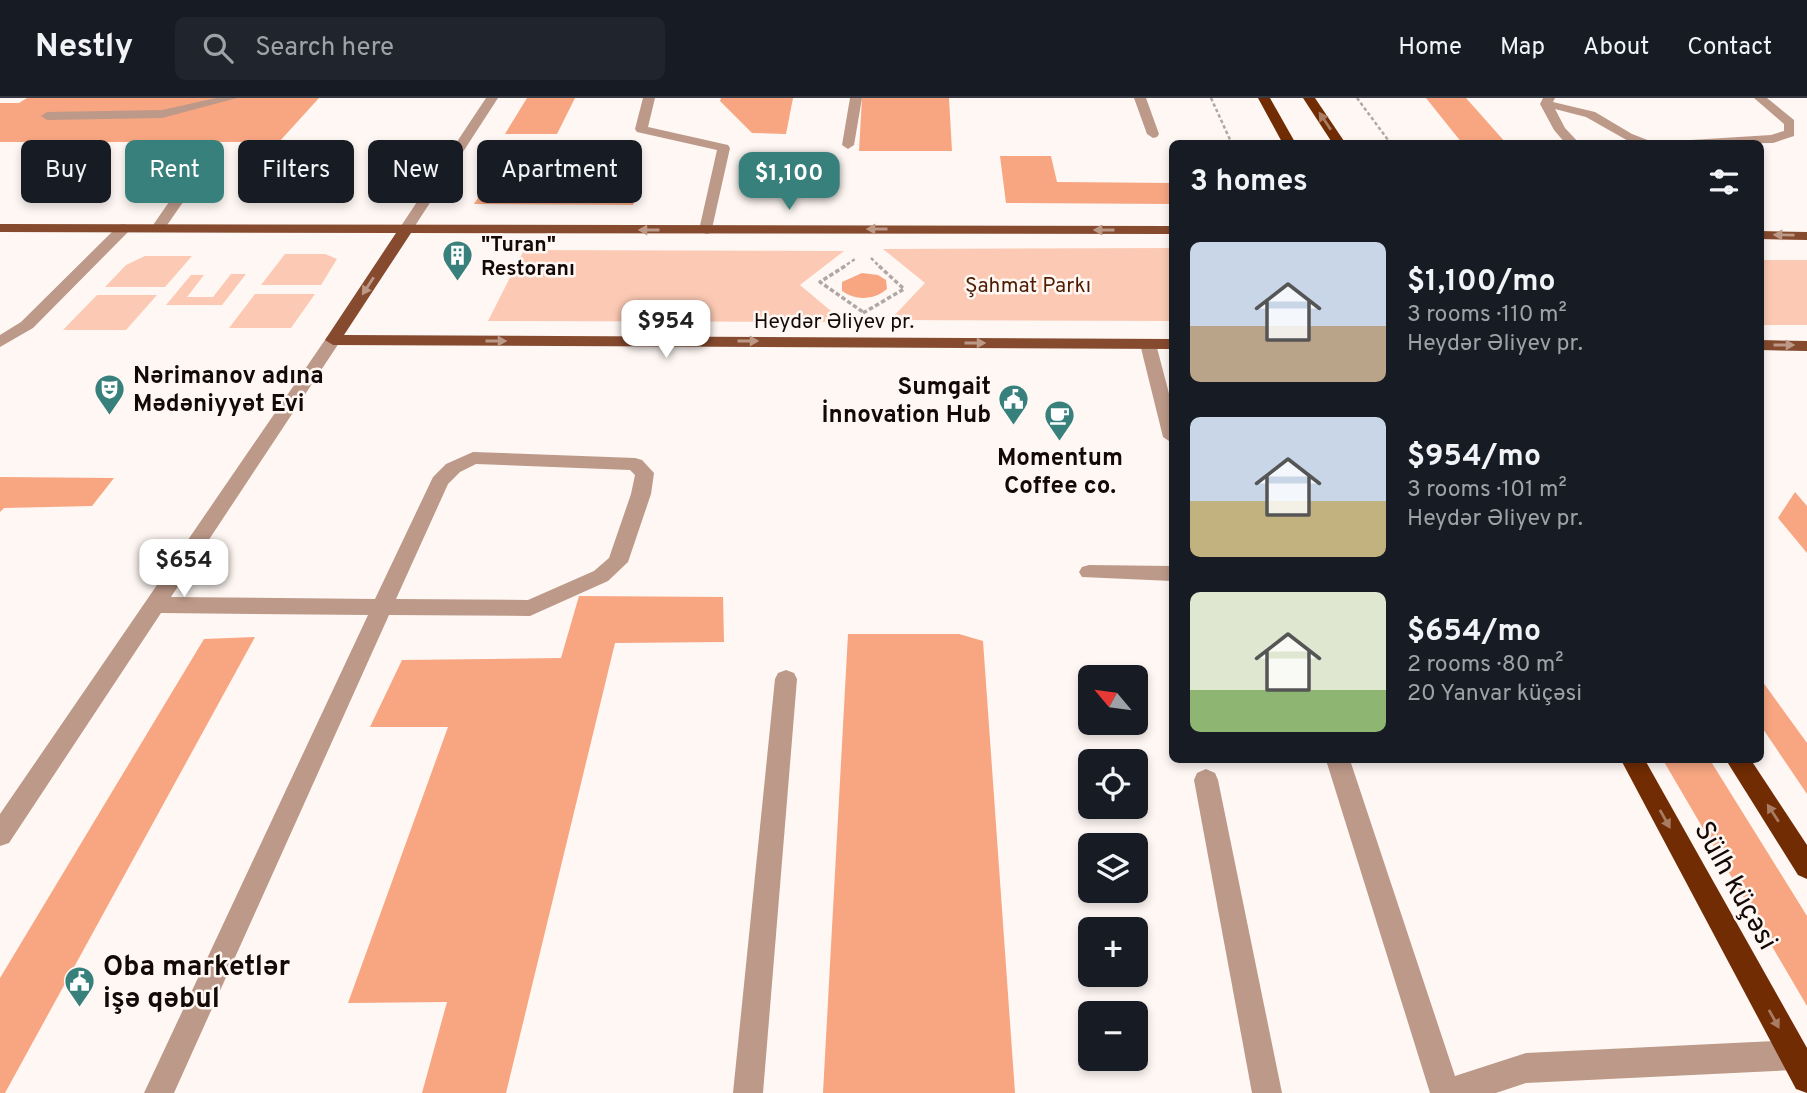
<!DOCTYPE html>
<html lang="en">
<head>
<meta charset="utf-8">
<style>
	body { margin:0; font-family:Overpass,sans-serif; background:#20242c; color:#f1f3f6; height:100vh; display:flex; flex-direction:column; font-size:26px; white-space:nowrap }
	* { box-sizing:border-box; margin:0 }
	p { font-size:23px; color:#9ea1a6 }
	.icon { flex:none; width:38px; height:38px; fill:none; stroke:currentColor; stroke-width:2; stroke-linecap:round; stroke-linejoin:round }
	.map { position:relative; flex:1; overflow:hidden }
	.sheet { position:absolute; left:1169px; top:42px; width:595px; height:623px; display:flex; flex-direction:column; background:#171b24; border-radius:10px; box-shadow:0 4px 10px #0003 }
	.sheet>* { flex:none }
	.guide { position:absolute; left:21px; top:42px; width:665px; height:63px; display:flex; gap:14px }
	.needle { width:46px; rotate:299deg }
	.buttons { position:absolute; left:1078px; top:567px; display:grid; gap:14px }
	.buttons a { display:grid; place-items:center; width:70px; height:70px; border-radius:10px; background:#171b24; box-shadow:0 4px 10px #0003; font-size:35px }
	.price { position:absolute; translate:-50% -60px; padding:0 16px; border-radius:14px; background:#fff; color:#222; font-size:23px; line-height:46px; filter:drop-shadow(0 2px 4px #0008) }
	.price::after { content:''; position:absolute; left:50%; top:42px; width:21px; height:16px; margin-left:-10px; background:inherit; clip-path:polygon(0 0,100% 0,50% 100%) }
	.price.on { background:#38807c; color:#fff }
	ul { padding:0; list-style:none }
	li { display:flex; align-items:center; gap:21px; height:175px; padding:0 21px }
	li span { display:grid; place-items:center; flex:none; width:196px; height:140px; border-radius:10px; color:#555 }
	li>.icon { margin-inline-start:auto }
	span .icon { width:84px; height:84px; fill:#fffc; stroke-width:1 }
	li b { font-size:30px }
	h2 { display:flex; justify-content:space-between; align-items:center; height:84px; padding:0 21px; font-size:30px }
	.tag { padding:0 24px; border-radius:10px; background:#171b24; box-shadow:0 4px 10px #0003; font-size:24px; line-height:63px }
	.tag.on { background:#38807c; color:#fff }
	header { display:flex; align-items:center; gap:42px; box-sizing:border-box; height:98px; padding:0 35px; background:#171b24; border-bottom:2px solid #363941 }
	header strong { font-size:33px }
	nav { display:flex; gap:38px; margin-inline-start:auto; font-size:24px }
	.search { width:490px; height:63px; background:#20242c; display:flex; align-items:center; gap:18px; box-sizing:border-box; padding:0 24px; border-radius:10px; color:#9ea1a6; font-size:26px }
	.map>svg:first-child { display:block }
	.green { fill:#fccab4 }
	.forest { fill:#f7a681 }
	.lines { fill:none; stroke-linecap:round; stroke-linejoin:round }
	.path-far1 { stroke:#b0a8a4; stroke-width:2.5; stroke-dasharray:3.5 2.5; stroke-linecap:butt }
	.path { stroke:#b0a8a4; stroke-width:3.5; stroke-dasharray:4.5 2.5; stroke-linecap:butt }
	.minor { fill:#bd9989; fill-rule:evenodd }
	.major { fill:#864a2e; fill-rule:evenodd }
	.highway { fill:#712c03; fill-rule:evenodd }
	.oneway { fill:#a97d63 }
	.oneway2 { fill:#bc9887 }
	.labels { text-anchor:middle; stroke-width:5; stroke-linejoin:round; paint-order:stroke }
	.far-poi-label { font-size:21px; font-weight:bold; fill:#140905; stroke:#fef7f3; text-anchor:start }
	.far-park-label { font-size:21px; fill:#4f1d03; stroke:#fef7f3 }
	.far-street-label { font-size:21px; fill:#140905; stroke:#fef7f3 }
	.poi-label { font-size:24px; font-weight:bold; fill:#140905; stroke:#fef7f3; text-anchor:start }
	.near-street-label { font-size:28px; fill:#140905; stroke:#fef7f3 }
	.near-poi-label { font-size:28px; font-weight:bold; fill:#140905; stroke:#fef7f3; text-anchor:start }
</style>
</head>
<body>
<header>
<strong>Nestly</strong>
<div class="search"><svg class="icon" aria-label="search" viewBox="0 0 24 24"><circle cx="10" cy="10" r="6"/><path d="M15 15l6 6"/></svg>Search here</div>
<nav><a>Home</a><a>Map</a><a>About</a><a>Contact</a></nav>
</header>
<div class="map">
<svg width="1807" height="995" viewBox="0 0 1807 995">
	<rect width="100%" height="100%" fill="#fef7f3"/>
	<g class="green">
		<polygon points="1172,150 1172,223 890,222 925,185 883,151"/>
		<polygon points="524,152 844,153 800,187 844,224 488,223"/>
		<polygon points="285,156 325,156 337,161 321,187 261,187"/>
		<polygon points="145,158 192,158 165,189 105,189 126,167"/>
		<rect x="1761" y="162" width="46" height="65"/>
		<polygon points="231,176 246,176 222,207 166,207 191,177 204,177 187,199 213,199"/>
		<polygon points="255,196 315,196 291,230 229,230"/>
		<polygon points="97,197 157,197 126,232 63,232"/>
	</g>
	<g class="forest">
		<polygon points="27,0 319,0 279,44 0,44 0,5 19,5"/>
		<polygon points="527,0 575,0 557,36 505,36"/>
		<polygon points="721,0 793,0 786,36 752,35 720,3"/>
		<polygon points="862,0 949,0 952,53 859,53"/>
		<polygon points="1426,0 1466,0 1506,45 1462,45"/>
		<polygon points="1000,58 1051,58 1057,84 1172,85 1172,106 1006,105"/>
		<polygon points="487,86 641,87 633,107 474,106"/>
		<path d="M862,175L878,177L886,182L887,191C874,202 856,203 842,193V184Z"/>
		<polygon points="0,379 114,380 92,408 4,410 0,414"/>
		<polygon points="1795,394 1807,408 1807,455 1778,420"/>
		<polygon points="579,498 723,499 724,544 615,545 506,995 422,995 447,904 348,905 448,629 370,629 402,562 561,560"/>
		<polygon points="848,536 959,536 983,543 1015,995 823,995"/>
		<polygon points="255,539 5,995 0,995 0,880 204,541"/>
		<polygon points="1760,580 1807,645 1807,696 1761,628"/>
		<polygon points="1663,662 1710,662 1807,818 1807,908"/>
	</g>
	<g class="lines">
		<g class="path-far1">
			<polyline points="1211,0 1232,46"/>
			<polyline points="1357,0 1391,46"/>
			<polyline points="871,160 881,170"/>
			<polyline points="842,170 855,161"/>
		</g>
		<g class="path">
			<polyline points="845,168 820,184 863,214"/>
			<polyline points="863,215 904,191 879,168"/>
		</g>
		<g class="minor">
			<polygon points="216,0 237,0 162,20 47,22 41,18 47,14 162,12"/>
			<polygon points="486,0 498,0 411,134 401,134 399,131"/>
			<polygon points="643,0 655,0 648,29 728,47 730,50 711,135 706,136 699,132 717,52 637,34 635,31"/>
			<polygon points="850,0 862,0 854,47 848,51 842,47"/>
			<polygon points="1134,0 1146,0 1159,36 1157,39 1153,40 1147,36"/>
			<polygon points="1543,0 1555,0 1553,4 1595,14 1632,36 1658,46 1630,44 1586,19 1555,11 1565,30 1580,46 1566,46 1554,32 1540,6"/>
			<polygon points="1754,0 1767,0 1794,22 1794,38 1773,45 1685,46 1691,42 1771,37 1784,33 1784,26"/>
			<polygon points="201,46 207,50 208,68 163,133 153,133 151,130 194,68 195,50"/>
			<polygon points="124,126 131,130 129,133 33,230 0,249 0,237 21,224 119,127"/>
			<path d="M333,237L341,242L171,499L375,501L433,379L446,366L473,354L635,360L642,362L654,375L651,396L628,464L608,483L530,518L389,517L174,995H144L368,517L161,515L9,745L0,748V716L327,239ZM476,366L630,372L635,377L631,396L609,460L594,473L528,502L396,501L448,386L460,374Z"/>
			<polygon points="1148,241 1156,246 1172,307 1172,345 1163,339 1140,246"/>
			<polygon points="1089,467 1172,468 1172,483 1082,479 1079,474 1082,469"/>
			<polygon points="786,572 794,575 797,581 763,995 733,995 775,581 778,575"/>
			<polygon points="1326,662 1350,662 1455,978 1526,955 1794,942 1804,947 1807,953 1804,967 1794,972 1526,985 1496,995 1430,995"/>
			<polygon points="1206,671 1215,675 1218,682 1282,995 1252,995 1194,682 1197,675"/>
		</g>
		<g class="major">
			<polygon points="0,126 1172,128 1172,136 411,135 344,237 1172,241 1172,251 333,247 325,242 396,135 0,134"/>
			<polygon points="1760,133 1807,134 1807,142 1760,141"/>
			<polygon points="1760,242 1807,243 1807,253 1760,252"/>
		</g>
		<g class="highway">
			<polygon points="1258,0 1270,0 1296,46 1283,46"/>
			<polygon points="1303,0 1315,0 1346,46 1333,46"/>
			<polygon points="1621,662 1645,662 1807,950 1807,995 1796,991"/>
			<polygon points="1726,662 1751,662 1807,747 1807,781 1798,777"/>
		</g>
	</g>
	<defs><path id="oneway-solid" d="M-6-.8H1V-3.2L6.5 0L1 3.2V.8H-6Z" transform="scale(1.75)"/></defs>
	<g class="oneway">
		<use href="#oneway-solid" transform="translate(1325 23) rotate(-124)"/>
		<use href="#oneway-solid" transform="translate(1773 715) rotate(-123)"/>
		<use href="#oneway-solid" transform="translate(1665 721) rotate(61)"/>
		<use href="#oneway-solid" transform="translate(1774 921) rotate(61)"/>
	</g>
	<g class="oneway2">
		<use href="#oneway-solid" transform="translate(877 131) rotate(180)"/>
		<use href="#oneway-solid" transform="translate(649 132) rotate(-180)"/>
		<use href="#oneway-solid" transform="translate(1104 132) rotate(-180)"/>
		<use href="#oneway-solid" transform="translate(1784 137) rotate(-179)"/>
		<use href="#oneway-solid" transform="translate(368 188) rotate(123)"/>
		<use href="#oneway-solid" transform="translate(496 243)"/>
		<use href="#oneway-solid" transform="translate(748 243)"/>
		<use href="#oneway-solid" transform="translate(975 245)"/>
		<use href="#oneway-solid" transform="translate(1784 247)"/>
	</g>
	<defs>
		<symbol id="building-pin" viewBox="-11 -11 22 30"><path d="M0 17L-7.5 6A9.5 9.5 0 1 1 7.5 6Z" fill="#38807c" stroke="#fef7f3"/><path d="M-4-6H4V6H1V3H-1V6H-4ZM-2.5-4.3h1.7v1.8h-1.7ZM.8-4.3h1.7v1.8H.8ZM-2.5-1h1.7V.8h-1.7ZM.8-1h1.7V.8H.8Z" fill="#fff"/></symbol>
		<symbol id="theatre-pin" viewBox="-11 -11 22 30"><path d="M0 17L-7.5 6A9.5 9.5 0 1 1 7.5 6Z" fill="#38807c" stroke="#fef7f3"/><path d="M-5-5.5Q0-4 5-5.5V0Q5 5 0 6Q-5 5-5 0ZM-3.3-2.5H-1v1.5H-3.3ZM1-2.5H3.3v1.5H1ZM-2.8 1Q0 5.5 2.8 1Z" fill="#fff"/></symbol>
		<symbol id="civic-pin" viewBox="-11 -11 22 30"><path d="M0 17L-7.5 6A9.5 9.5 0 1 1 7.5 6Z" fill="#38807c" stroke="#fef7f3"/><path d="M-.6-6.5H3V-4.5H.6V-3L4-1V1h2V6H-6V1h2V-1L-.6-3ZM-1.2 2.5V6h2.4V2.5Z" fill="#fff"/></symbol>
		<symbol id="cafe-pin" viewBox="-11 -11 22 30"><path d="M0 17L-7.5 6A9.5 9.5 0 1 1 7.5 6Z" fill="#38807c" stroke="#fef7f3"/><path d="M-5.5-4.5H6V0H3Q3 3.5 0 3.5H-2.5Q-5.5 3.5-5.5 0ZM3-3.2v2h1.7v-2ZM-6 4.5H4V6H-6Z" fill="#fff"/></symbol>
	</defs>
	<g fill-rule="evenodd">
		<use href="#building-pin" x="440" y="140" width="35" height="47"/>
		<use href="#theatre-pin" x="92" y="274" width="35" height="47"/>
		<use href="#civic-pin" x="996" y="284" width="35" height="47"/>
		<use href="#cafe-pin" x="1042" y="300" width="35" height="47"/>
		<use href="#civic-pin" x="62" y="866" width="35" height="47"/>
	</g>
	<g class="labels">
		<g class="far-poi-label">
			<text x="481" y="153">"Turan"<tspan x="481" dy="24">Restoranı</tspan></text>
		</g>
		<g class="far-park-label">
			<text x="1028" y="194">Şahmat Parkı</text>
		</g>
		<g class="far-street-label">
			<text x="834" y="230">Heydər Əliyev pr.</text>
		</g>
		<g class="poi-label">
			<text x="133" y="285">Nərimanov adına<tspan x="133" dy="28">Mədəniyyət Evi</tspan></text>
			<text x="991" y="296" text-anchor="end">Sumgait<tspan x="991" dy="28">İnnovation Hub</tspan></text>
			<text x="1060" y="367" text-anchor="middle">Momentum<tspan x="1060" dy="28">Coffee co.</tspan></text>
		</g>
		<g class="near-street-label">
			<text transform="translate(1737 787) rotate(61)" y="10">Sülh küçəsi</text>
		</g>
		<g class="near-poi-label">
			<text x="103" y="877">Oba marketlər<tspan x="103" dy="32">işə qəbul</tspan></text>
		</g>
	</g>
</svg>
<div class="buttons">
<a><svg class="needle" viewBox="-14 -14 28 28"><path d="M0-13l5 13h-10z" fill="#e53935"/><path d="M0 13l5-13h-10z" fill="#9ea1a6"/></svg></a>
<a><svg class="icon" aria-label="locate" viewBox="0 0 24 24"><circle cx="12" cy="12" r="6"/><path d="M12 2v4M12 18v4M2 12h4M18 12h4"/></svg></a>
<a><svg class="icon" aria-label="layers" viewBox="0 0 24 24"><path d="M12 4l9 5-9 5-9-5zM3 14l9 5 9-5"/></svg></a>
<a>+</a>
<a>−</a>
</div>
<b class="price on" style="left:789px;top:114px">$1,100</b>
<b class="price" style="left:666px;top:262px">$954</b>
<b class="price" style="left:184px;top:501px">$654</b>
<div class="guide">
<a class="tag">Buy</a>
<a class="tag on">Rent</a>
<a class="tag">Filters</a>
<a class="tag">New</a>
<a class="tag">Apartment</a>
</div>
<section class="sheet">
<h2>3 homes<svg class="icon" aria-label="filters" viewBox="0 0 24 24"><path d="M4 7h16M4 17h16"/><circle cx="9" cy="7" r="2"/><circle cx="15" cy="17" r="2"/></svg></h2>
<ul>
<li><span style="background:linear-gradient(#c9d6e8 60%,#b9a48a 0)"><svg class="icon" aria-label="home" viewBox="0 0 24 24"><path d="M3 11l9-7 9 7M6 9v11h12V9"/></svg></span><div><b>$1,100/mo</b><p>3 rooms · 110 m²</p><p>Heydər Əliyev pr.</p></div></li>
<li><span style="background:linear-gradient(#c9d6e8 60%,#c2b280 0)"><svg class="icon" aria-label="home" viewBox="0 0 24 24"><path d="M3 11l9-7 9 7M6 9v11h12V9"/></svg></span><div><b>$954/mo</b><p>3 rooms · 101 m²</p><p>Heydər Əliyev pr.</p></div></li>
<li><span style="background:linear-gradient(#dfe7d0 70%,#8fb573 0)"><svg class="icon" aria-label="home" viewBox="0 0 24 24"><path d="M3 11l9-7 9 7M6 9v11h12V9"/></svg></span><div><b>$654/mo</b><p>2 rooms · 80 m²</p><p>20 Yanvar küçəsi</p></div></li>
</ul>
</section>
</div>
</body>
</html>
